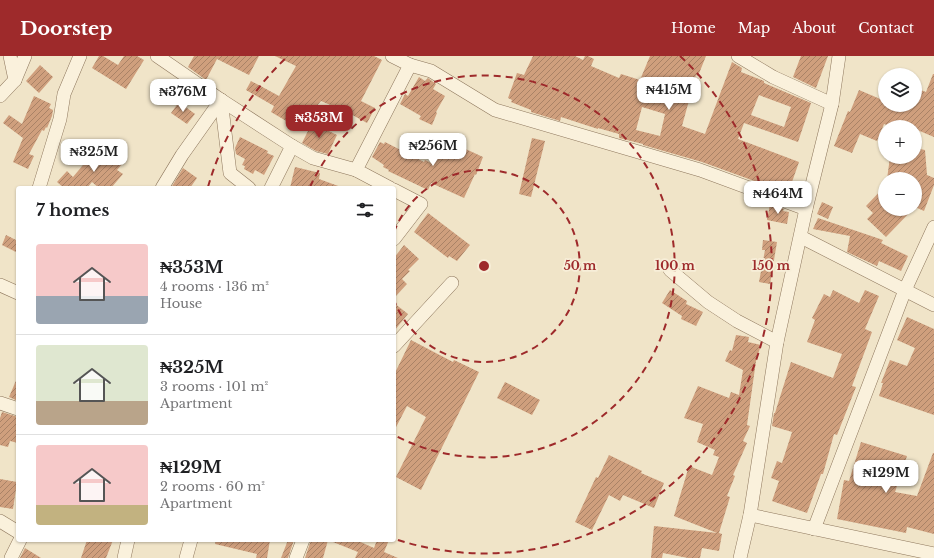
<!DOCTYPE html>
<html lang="en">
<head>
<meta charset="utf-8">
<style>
	body { margin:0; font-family:"Libre Baskerville",serif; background:#f2f2f2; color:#202124; height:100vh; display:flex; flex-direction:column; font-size:15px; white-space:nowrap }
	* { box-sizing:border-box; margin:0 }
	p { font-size:13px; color:#757577 }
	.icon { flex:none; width:22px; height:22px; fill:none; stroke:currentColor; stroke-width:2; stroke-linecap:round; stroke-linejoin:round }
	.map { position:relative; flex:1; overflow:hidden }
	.details { position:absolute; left:16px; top:130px; width:380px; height:356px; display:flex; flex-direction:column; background:#fff; border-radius:4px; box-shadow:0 1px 3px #0004 }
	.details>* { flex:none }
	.tools { position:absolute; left:878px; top:12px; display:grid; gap:8px }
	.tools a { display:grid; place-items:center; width:44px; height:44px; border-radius:50%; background:#fff; box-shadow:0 1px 3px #0004; font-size:20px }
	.price { position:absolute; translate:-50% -34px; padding:0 9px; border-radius:8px; background:#fff; color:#222; font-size:13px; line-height:26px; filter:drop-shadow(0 1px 2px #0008) }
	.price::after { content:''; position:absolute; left:50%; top:24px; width:12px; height:9px; margin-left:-6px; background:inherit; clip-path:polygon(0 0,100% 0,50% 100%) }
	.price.active { background:#9e2a2b; color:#fff }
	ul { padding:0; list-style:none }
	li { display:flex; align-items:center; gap:12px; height:100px; padding:0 20px }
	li+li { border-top:1px solid #e0e0e0 }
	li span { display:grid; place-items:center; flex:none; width:112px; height:80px; border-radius:4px; color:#555 }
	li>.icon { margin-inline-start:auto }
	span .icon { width:48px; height:48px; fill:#fffc; stroke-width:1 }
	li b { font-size:17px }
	h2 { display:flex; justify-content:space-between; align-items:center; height:48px; padding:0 20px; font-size:17px }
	header { display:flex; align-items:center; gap:24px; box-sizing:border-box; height:56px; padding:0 20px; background:#9e2a2b; color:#fff }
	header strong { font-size:19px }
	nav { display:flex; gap:22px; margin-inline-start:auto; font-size:14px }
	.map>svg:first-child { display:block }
	.building { fill:url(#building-hatch); fill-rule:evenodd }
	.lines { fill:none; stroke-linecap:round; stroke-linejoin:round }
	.street-casing { stroke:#8d765c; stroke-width:14 }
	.street { stroke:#faf1dc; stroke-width:13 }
	.ring { fill:none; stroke:#9e2a2b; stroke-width:2; stroke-dasharray:7 5 }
	.centre { fill:#9e2a2b; stroke:#f7eed8; stroke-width:2 }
	.ring-label { font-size:12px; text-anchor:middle; font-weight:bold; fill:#9e2a2b; stroke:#f7eed8; stroke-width:3.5; stroke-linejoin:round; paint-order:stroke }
</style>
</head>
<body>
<header>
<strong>Doorstep</strong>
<nav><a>Home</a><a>Map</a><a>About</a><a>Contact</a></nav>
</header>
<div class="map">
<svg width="934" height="502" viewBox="0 0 934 502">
	<defs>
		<pattern id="building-hatch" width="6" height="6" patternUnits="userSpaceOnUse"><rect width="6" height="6" fill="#cf9f7d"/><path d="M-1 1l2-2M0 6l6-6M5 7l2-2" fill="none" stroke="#a98266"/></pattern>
	</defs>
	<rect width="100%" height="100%" fill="#f0e4c8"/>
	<g class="building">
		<polygon points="99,0 103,0 118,9 124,0 137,0 144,4 126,33 92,12"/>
		<polygon points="194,0 259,0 249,19 217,3 206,24 188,11"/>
		<polygon points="275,0 374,0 382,4 361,45 375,52 367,67 347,56 321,45 303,66 293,58 288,66 271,56 274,50 246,34 251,25 279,40 296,10"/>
		<path d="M533,0H575L583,4L585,0H588L594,3L591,10L619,22L621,18L640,24L650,0H706L698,20L696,19L682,70L705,78L732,6L742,12L741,16L764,25V27L811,47L798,86L744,67L738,83L799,106L792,126L794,127L790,138L702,106L643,89V88L619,82V78L598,72V73L561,61L560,65L531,56V54L511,46L512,44L508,42L517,17L524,19ZM759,39L791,51L784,71L751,59ZM642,51L665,58L660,80L636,74Z"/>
		<polygon points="801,0 828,0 816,32 793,21"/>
		<polygon points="40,9 53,21 39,37 26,25"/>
		<polygon points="933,18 934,18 934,81 915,73 915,71 893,71 884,68 877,85 860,78 852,97 834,90 848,55 850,56 859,34 885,45 885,49 915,49 915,32 926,36"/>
		<polygon points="419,21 425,25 428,22 436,28 433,33 445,40 436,56 437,57 432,69 419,63 421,60 400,48 405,38 408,40"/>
		<polygon points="34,40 51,48 49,52 53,54 52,60 47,72 46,71 44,75 42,74 29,98 34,100 28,113 13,106 23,82 3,67 9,59 22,68"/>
		<polygon points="179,46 195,58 187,68 171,57"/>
		<polygon points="312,67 337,79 328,98 316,95 302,87"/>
		<polygon points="240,81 268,95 267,97 274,100 264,119 255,114 253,118 244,113 245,110 242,109 245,103 236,98 235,92"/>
		<polygon points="532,82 545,85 531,141 519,138"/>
		<polygon points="444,83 483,101 476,119 475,118 464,142 431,127 428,134 388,115 389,114 383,111 384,109 372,101 380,86 384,88 385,86 424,106 425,104 433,108"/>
		<polygon points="98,91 113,103 114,101 122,108 117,114 123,118 111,132 99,132 92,126 87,132 64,132 57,126 67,115 73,121"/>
		<polygon points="915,92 925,94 927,119 934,122 934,129 924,155 915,151 915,123 887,123 890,101 915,101"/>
		<polygon points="295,111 320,117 319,123 341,131 341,132 290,132"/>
		<polygon points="183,112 197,122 190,132 171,132"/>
		<polygon points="885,130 885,153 913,153 886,181 867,163 873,157 866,150"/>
		<polygon points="822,146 833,151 828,163 817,158"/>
		<polygon points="770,148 784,153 783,155 789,156 787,168 767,164"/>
		<polygon points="428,157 470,189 457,205 449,200 448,202 414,176"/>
		<polygon points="818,162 883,184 881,187 908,200 901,215 879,205 877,210 847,196 850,180 813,173"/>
		<polygon points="6,179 18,185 18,197 2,189"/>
		<polygon points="763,184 777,186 770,228 759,226 765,194 762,194"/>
		<polygon points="404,189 419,203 408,214 410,215 402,223 407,228 394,242 394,202"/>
		<polygon points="670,234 687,245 686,248 703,256 696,270 681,263 682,260 662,247"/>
		<polygon points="833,234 859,247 865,234 879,240 865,273 872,276 852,330 856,331 837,379 834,378 823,418 821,418 807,457 772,445 779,425 771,422 777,405 782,407 792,376 772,370 774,357 775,357 791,306 833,322 842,298 807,286 815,264 812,262 824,238 830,241"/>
		<polygon points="394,247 408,258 394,275"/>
		<polygon points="907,261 934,273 934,359 879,340 883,327 881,327 890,304 907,310 915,292 897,284"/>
		<polygon points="736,279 749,281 748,286 761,289 756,305 747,369 750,370 743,385 747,387 733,419 735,420 727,440 730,441 719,477 722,478 719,495 702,492 700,502 688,502 663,497 662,502 651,502 654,470 717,477 674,460 689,410 712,419 719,401 713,399 715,394 697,386 703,368 684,362 698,330 729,342 731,336 739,339 743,314 725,305 730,294 732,295"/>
		<polygon points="411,284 453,306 454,304 479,316 421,434 396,421 426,361 407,350 394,375 394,319"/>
		<polygon points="18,320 18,345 9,341"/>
		<polygon points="505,326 540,344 532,359 497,342"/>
		<polygon points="2,356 18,361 18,387 10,385 8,391 0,389 0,362"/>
		<polygon points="861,386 907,400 895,436 917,440 933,397 934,397 934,478 907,471 906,477 837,463 844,424 849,425"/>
		<polygon points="609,399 642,415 641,417 664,427 654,452 623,439 620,445 609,439 592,474 575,466 596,421 598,422"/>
		<polygon points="0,423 17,426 13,453 0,451"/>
		<polygon points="87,484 113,484 106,502 81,502"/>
		<polygon points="216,484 270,484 267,502 256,502 257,498 215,488"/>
		<polygon points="288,484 294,484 288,502 281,502"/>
		<polygon points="311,484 328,484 323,502 305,502"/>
		<polygon points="328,484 356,484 374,492 377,484 389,484 384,496 398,502 355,502 358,496"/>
		<polygon points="25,492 41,502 20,502"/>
	</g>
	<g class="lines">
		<defs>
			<g id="street">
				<polyline points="157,0 221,44 292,90 313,102 356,114"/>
				<polyline points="738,0 773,21 832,48"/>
				<polyline points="410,9 431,15 495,54 700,114 806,153"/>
				<polyline points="15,24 25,0"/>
				<polyline points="0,40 15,24 10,0"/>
				<polyline points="221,44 230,117 249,132"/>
				<polyline points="39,132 60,63 64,38 80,0"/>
				<polyline points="162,132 182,99 221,44"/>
				<polyline points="271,132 292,90"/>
				<polyline points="390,132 356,114 410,9 392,0"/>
				<polyline points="394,134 421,148 394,183"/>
				<polyline points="801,181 934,249"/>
				<polyline points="670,214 708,246 737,265 777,286"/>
				<polyline points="0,229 18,237"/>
				<polyline points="394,290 452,227"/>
				<polyline points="0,347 18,353"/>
				<polyline points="750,459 934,498"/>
				<polyline points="0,465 18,476"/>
				<polyline points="814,473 905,234 934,171"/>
				<polyline points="11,502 20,484"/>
				<polyline points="124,502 128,484"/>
				<polyline points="186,502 191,484"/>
				<polyline points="296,502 303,484"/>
				<polyline points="740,502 750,459 777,286 806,153 832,48 839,0"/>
			</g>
		</defs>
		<use href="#street" class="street-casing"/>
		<use href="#street" class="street"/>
	</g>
	<g class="ring">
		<path d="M394 176A96 96 0 1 1 394 244"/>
		<path d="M310 131A191 191 0 1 1 394 379"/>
		<path d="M208 131A287 287 0 0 1 288 0M680 0A287 287 0 0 1 395 483"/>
	</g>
	<circle cx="484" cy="210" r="6" class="centre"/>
	<g class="ring-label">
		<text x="580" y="214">50 m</text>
		<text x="675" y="214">100 m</text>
		<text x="771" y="214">150 m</text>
	</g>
</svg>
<div class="tools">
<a><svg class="icon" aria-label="layers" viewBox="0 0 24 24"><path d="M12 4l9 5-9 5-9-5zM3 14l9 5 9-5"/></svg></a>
<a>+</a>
<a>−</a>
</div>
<b class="price" style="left:669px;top:55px">₦415M</b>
<b class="price" style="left:183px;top:57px">₦376M</b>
<b class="price active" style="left:319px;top:83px">₦353M</b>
<b class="price" style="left:433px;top:111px">₦256M</b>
<b class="price" style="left:94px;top:117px">₦325M</b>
<b class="price" style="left:778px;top:159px">₦464M</b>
<b class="price" style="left:886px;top:438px">₦129M</b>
<section class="details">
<h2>7 homes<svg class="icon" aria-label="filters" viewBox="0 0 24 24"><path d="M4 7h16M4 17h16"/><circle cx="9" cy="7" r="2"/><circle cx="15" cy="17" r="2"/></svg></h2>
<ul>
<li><span style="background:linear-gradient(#f6c9c9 65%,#9aa5b1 0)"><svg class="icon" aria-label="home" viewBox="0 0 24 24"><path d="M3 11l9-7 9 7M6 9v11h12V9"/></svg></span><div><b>₦353M</b><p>4 rooms · 136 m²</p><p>House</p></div></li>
<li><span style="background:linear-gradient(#dfe7d0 70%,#b9a48a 0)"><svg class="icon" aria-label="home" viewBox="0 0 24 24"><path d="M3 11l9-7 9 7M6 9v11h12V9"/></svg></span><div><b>₦325M</b><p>3 rooms · 101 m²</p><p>Apartment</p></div></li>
<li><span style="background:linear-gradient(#f6c9c9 75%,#c2b280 0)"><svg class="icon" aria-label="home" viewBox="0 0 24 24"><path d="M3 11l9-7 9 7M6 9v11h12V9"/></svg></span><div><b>₦129M</b><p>2 rooms · 60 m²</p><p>Apartment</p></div></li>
</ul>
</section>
</div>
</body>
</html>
